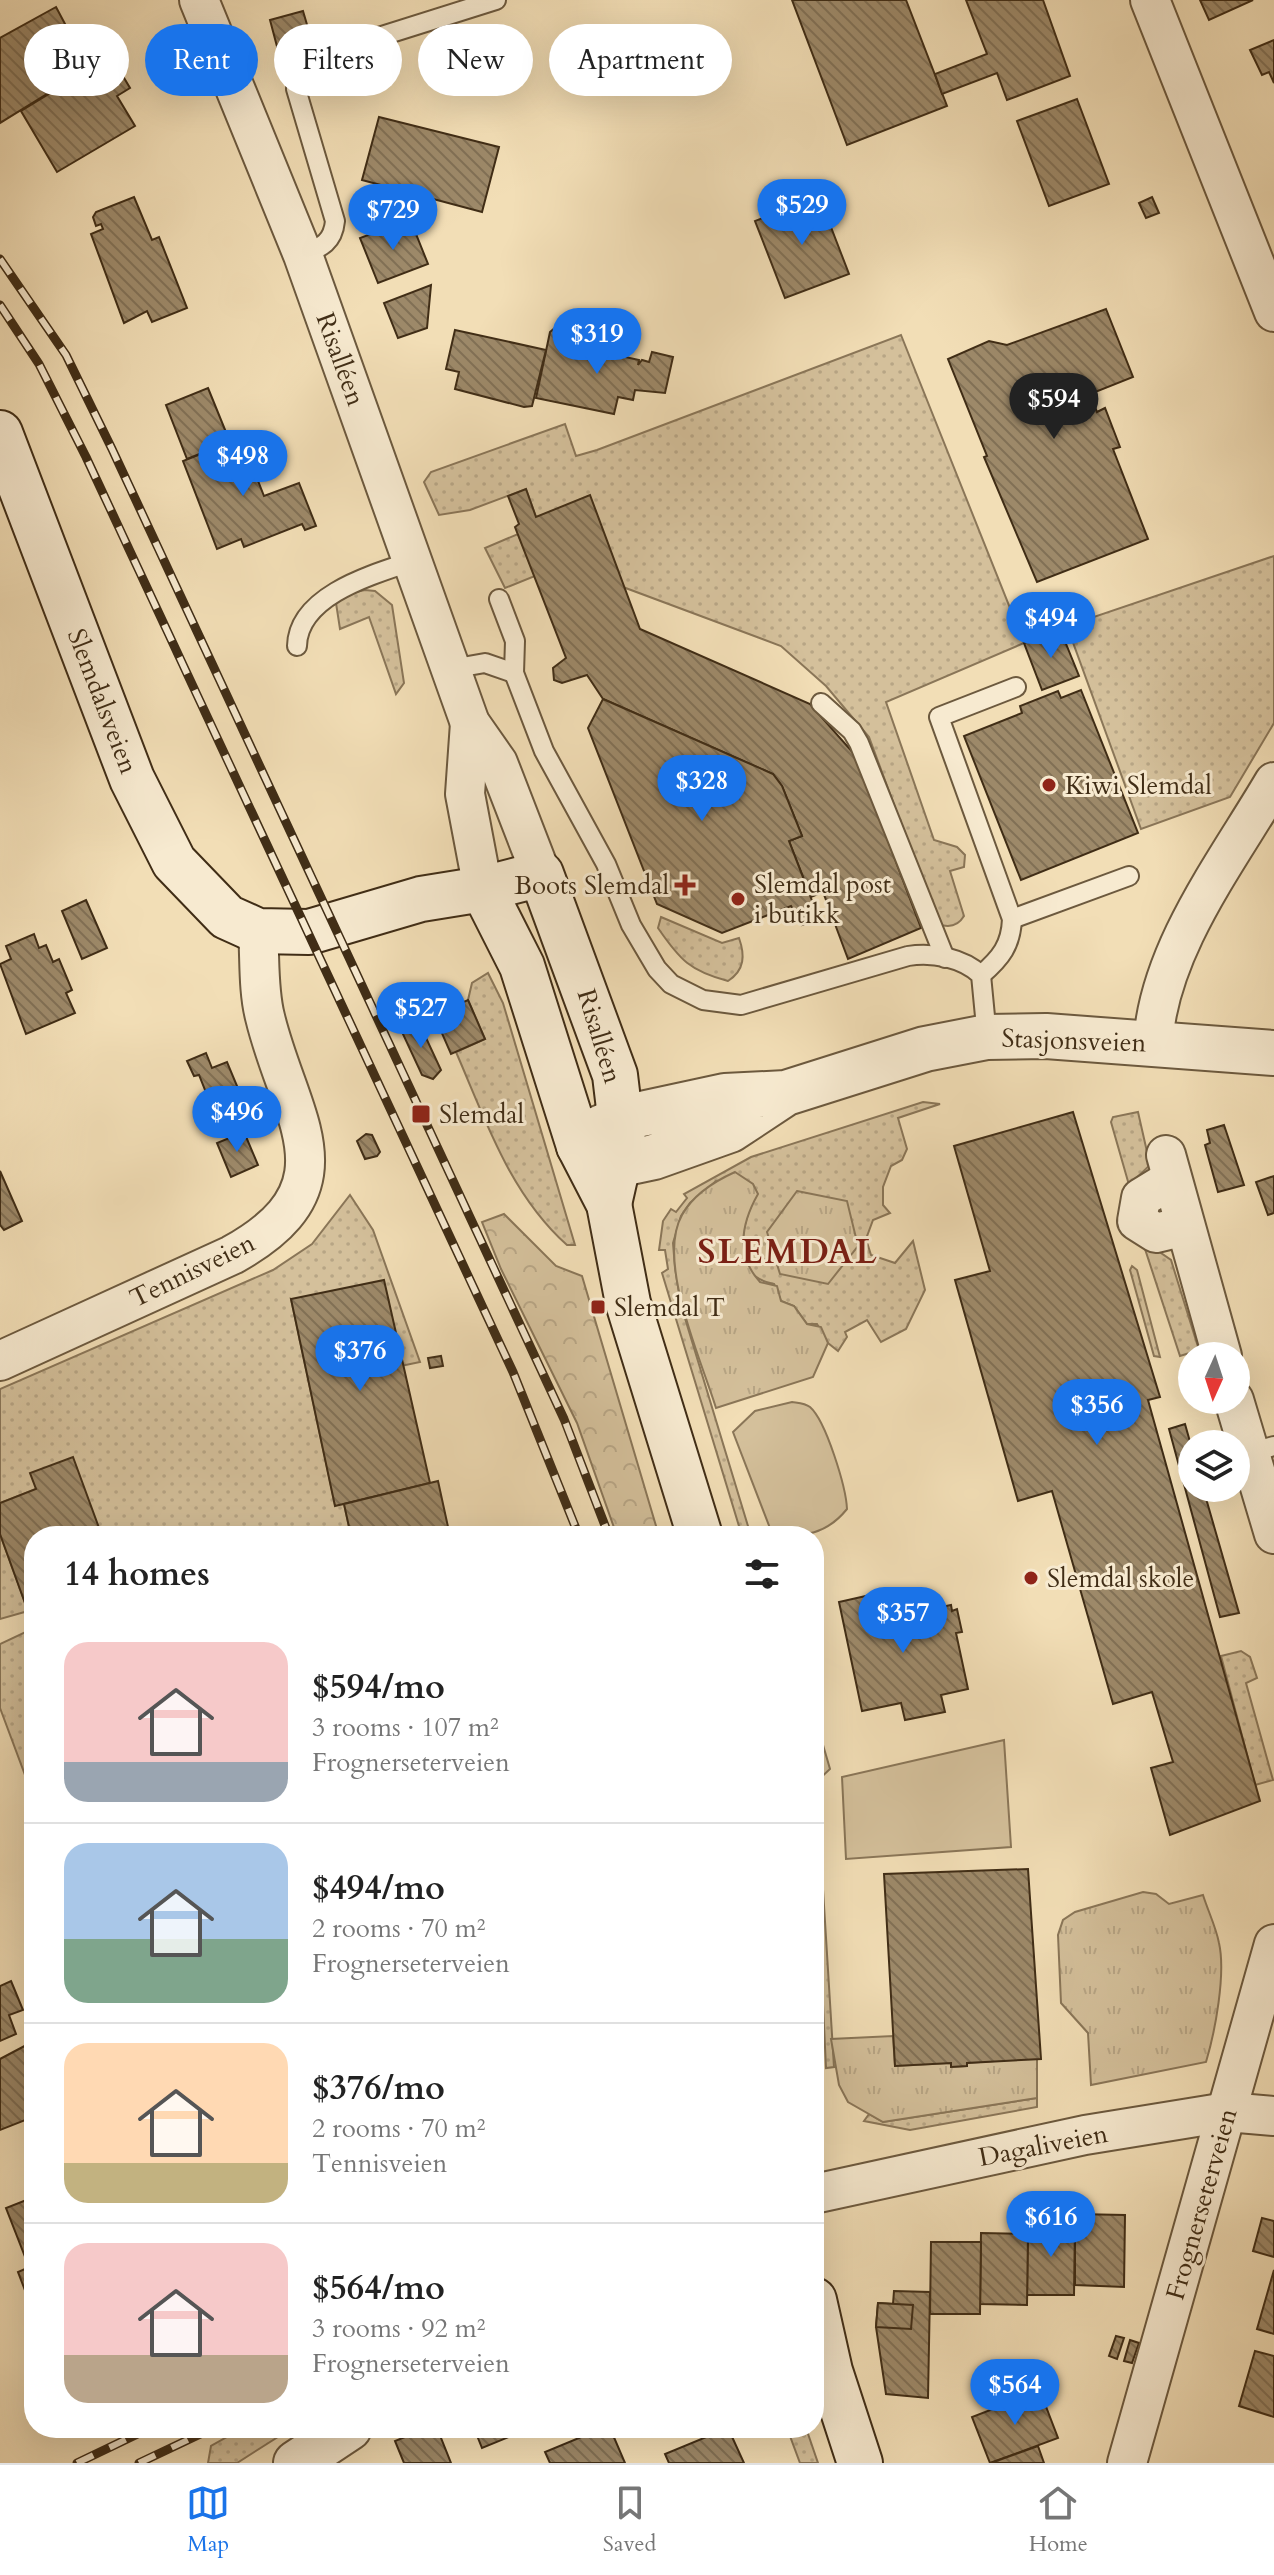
<!DOCTYPE html>
<html lang="en">
<head>
<meta charset="utf-8">
<style>
	body { margin:0; font-family:Cardo,serif; background:#f6f6f6; color:#222; height:100vh; display:flex; flex-direction:column; font-size:30px; white-space:nowrap }
	* { box-sizing:border-box; margin:0 }
	p { font-size:26px; color:#767676 }
	.icon { flex:none; width:44px; height:44px; fill:none; stroke:currentColor; stroke-width:2; stroke-linecap:round; stroke-linejoin:round }
	.map { position:relative; flex:1; overflow:hidden }
	.details { position:absolute; left:24px; top:1526px; width:800px; height:912px; display:flex; flex-direction:column; background:#fff; border-radius:32px; box-shadow:0 8px 32px #0002 }
	.details>* { flex:none }
	.guide { position:absolute; left:24px; top:24px; width:800px; height:72px; display:flex; gap:16px }
	.needle { width:52px; rotate:183deg }
	.controls { position:absolute; left:1178px; top:1342px; display:grid; gap:16px }
	.controls a { display:grid; place-items:center; width:72px; height:72px; border-radius:50%; background:#fff; box-shadow:0 8px 32px #0002; font-size:40px }
	.price { position:absolute; translate:-50% -68px; padding:0 18px; border-radius:28px; background:#1a73e8; color:#fff; font-size:26px; line-height:52px; filter:drop-shadow(0 2px 4px #0008) }
	.price::after { content:''; position:absolute; left:50%; top:48px; width:24px; height:18px; margin-left:-12px; background:inherit; clip-path:polygon(0 0,100% 0,50% 100%) }
	.price.current { background:#222; color:#fff }
	ul { padding:0; list-style:none }
	li { display:flex; align-items:center; gap:24px; height:200px; padding:0 40px }
	li+li { border-top:2px solid #e0e0e0 }
	li span { display:grid; place-items:center; flex:none; width:224px; height:160px; border-radius:24px; color:#555 }
	li>.icon { margin-inline-start:auto }
	span .icon { width:96px; height:96px; fill:#fffc; stroke-width:1 }
	li b { font-size:34px }
	h2 { display:flex; justify-content:space-between; align-items:center; height:96px; padding:0 40px; font-size:34px }
	.tag { padding:0 28px; border-radius:36px; background:#fff; box-shadow:0 8px 32px #0002; font-size:28px; line-height:72px }
	.tag.current { background:#1a73e8; color:#fff }
	.tab-bar { display:flex; justify-content:space-around; align-items:center; height:112px; border-top:2px solid #e0e0e0; background:#fff; font-size:22px; color:#767676 }
	.tab-bar a { display:grid; justify-items:center; gap:4px }
	.tab-bar .current { color:#1a73e8 }
	.map>svg:first-child { display:block }
	.grass { fill:url(#grass-dots); stroke:#8a7658; stroke-width:2 }
	.forest { fill:url(#forest-crowns); stroke:#8a7658; stroke-width:2 }
	.park { fill:url(#park-tufts); stroke:#8a7658; stroke-width:2 }
	.pitch { fill:#d4c09b; stroke:#8a7658; stroke-width:2 }
	.building { fill:url(#building-back-hatch); stroke:#402d16; stroke-width:2 }
	.lines { fill:none; stroke-linecap:round; stroke-linejoin:round }
	.service-casing { stroke:#6c593e; stroke-width:22 }
	.minor-casing { stroke:#6c593e; stroke-width:42 }
	.tertiary-casing { stroke:#6c593e; stroke-width:48 }
	.secondary-casing { stroke:#402d16; stroke-width:48 }
	.service { stroke:#f7ead0; stroke-width:18 }
	.minor { stroke:#f7ead0; stroke-width:38 }
	.tertiary { stroke:#f7ead0; stroke-width:44 }
	.secondary { stroke:#f7ead0; stroke-width:44 }
	.rail-casing { stroke:#402d16; stroke-width:9 }
	.rail { stroke:#f7ead0; stroke-width:6; stroke-dasharray:18; stroke-linecap:butt }
	.poi-dot { fill:#8f2418; stroke:#f7ead0; stroke-width:3 }
	.labels { text-anchor:middle; stroke-width:6; stroke-linejoin:round; paint-order:stroke }
	.street-label { font-size:26px; fill:#402d16; stroke:#f7ead0 }
	.poi-label { font-size:26px; fill:#402d16; stroke:#f7ead0; text-anchor:start }
	.district-label { font-size:34px; font-weight:bold; letter-spacing:2px; fill:#7a1f14; stroke:#f7ead0 }
</style>
</head>
<body>
<div class="map">
<svg width="1274" height="2463" viewBox="0 0 1274 2463">
	<defs>
		<pattern id="grass-dots" width="8" height="8" patternUnits="userSpaceOnUse" patternTransform="scale(2)"><rect width="8" height="8" fill="#d4c09b"/><path d="M2 2h.1M6 6h.1" fill="none" stroke="#b7a585" stroke-width="1.8" stroke-linecap="round"/></pattern>
		<pattern id="forest-crowns" width="20" height="18" patternUnits="userSpaceOnUse" patternTransform="scale(2)"><rect width="20" height="18" fill="#d4c09b"/><path d="M2 6a3 3 0 1 1 6 0M12 15a3 3 0 1 1 6 0" fill="none" stroke="#b7a585"/></pattern>
		<pattern id="park-tufts" width="24" height="20" patternUnits="userSpaceOnUse" patternTransform="scale(2)"><rect width="24" height="20" fill="#d4c09b"/><path d="M3 7l-1-3M5 7V3M7 7l1-3M15 17l-1-3M17 17v-4M19 17l1-3" fill="none" stroke="#b7a585"/></pattern>
		<pattern id="building-back-hatch" width="6" height="6" patternUnits="userSpaceOnUse" patternTransform="scale(2)"><rect width="6" height="6" fill="#9d8969"/><path d="M-1 5l2 2M0 0l6 6M5-1l2 2" fill="none" stroke="#817055"/></pattern>
	</defs>
	<rect width="100%" height="100%" fill="#f2deb6"/>
	<filter id="stains"><feTurbulence type="fractalNoise" baseFrequency=".0025" numOctaves="4"/><feColorMatrix values="0 0 0 0 .2 0 0 0 0 .09 0 0 0 0 .02 0 0 0 .5 -.17"/></filter>
	<radialGradient id="worn" r=".72"><stop offset=".6" stop-color="#630" stop-opacity="0"/><stop offset="1" stop-color="#630" stop-opacity=".3"/></radialGradient>
	<g class="grass">
		<path d="M901,335L1024,643L886,702L934,840L957,847L965,855L964,867L950,871L964,916C958,926 949,928 938,924L869,737L826,686L781,646L623,587L536,517L526,489L470,510L439,515L424,482L431,472L565,424L576,456L597,450Z"/>
		<polygon points="518,534 535,576 505,588 485,548"/>
		<polygon points="1274,556 1274,723 1230,797 1141,829 1067,626"/>
		<polygon points="365,590 375,591 392,605 404,683 396,694 369,617 340,629 336,603 347,594"/>
		<path d="M661,917L722,943L739,938C745,955 745,970 728,981C690,971 680,960 658,928Z"/>
		<path d="M488,973L503,1003L575,1245H567C510,1194 486,1121 456,1052L485,1039L468,1000L472,983Z"/>
		<path d="M923,1102L940,1104L898,1118L907,1149L902,1160L891,1166L883,1187V1205L890,1213L873,1220L866,1239L871,1255L895,1263L913,1241L925,1290L906,1329L881,1342L867,1320L845,1332L847,1337L838,1351L828,1343L817,1324H807L794,1306L781,1301L774,1284C729,1276 741,1224 757,1194L716,1181L690,1203L681,1216L673,1243L675,1268L681,1305L751,1536H742L662,1273L668,1269L665,1250H659L663,1221L671,1209L676,1212L687,1198L684,1194L751,1157Z"/>
		<polygon points="1138,1112 1150,1165 1129,1185 1111,1122 1113,1117"/>
		<polygon points="350,1195 373,1230 420,1362 401,1366 291,1299 335,1505 344,1504 351,1536 102,1536 36,1489 0,1503 0,1389 273,1270 312,1244"/>
		<polygon points="1145,1249 1158,1251 1171,1260 1199,1350 1180,1356"/>
		<polygon points="1132,1266 1137,1270 1160,1357 1154,1356 1130,1270"/>
		<polygon points="0,1534 28,1611 0,1619"/>
		<polygon points="34,1628 34,1799 0,1708 0,1644"/>
		<polygon points="1241,1651 1250,1657 1257,1678 1246,1683 1273,1780 1255,1785 1221,1656"/>
		<polygon points="814,1714 830,1769 814,1784"/>
		<polygon points="814,1814 822,1873 834,2067 826,2068"/>
		<polygon points="1037,2098 1037,2107 910,2130 864,2121 869,2114 883,2122"/>
		<polygon points="243,2428 292,2428 237,2463 208,2463 211,2446"/>
		<polygon points="787,2428 806,2428 818,2463 800,2463"/>
	</g>
	<polygon class="forest" points="504,1214 556,1266 582,1276 659,1536 617,1536 577,1423 501,1269 482,1222"/>
	<g class="park">
		<path d="M735,1172L753,1184L758,1194C741,1224 735,1255 760,1282L777,1286L781,1301L794,1306L807,1324L821,1327L828,1343L813,1377L716,1408C701,1359 656,1261 682,1215C693,1195 715,1181 735,1172Z"/>
		<polygon points="797,1191 847,1201 858,1246 828,1284 780,1274 767,1232"/>
		<path d="M1143,1892L1156,1894L1169,1904L1203,1895C1208,1911 1216,1927 1219,1943C1226,1974 1215,2032 1206,2062L1091,2085L1088,2033L1061,2003L1058,1935L1063,1920L1075,1912Z"/>
		<polygon points="893,2036 895,2066 951,2063 952,2067 966,2066 967,2063 1037,2058 1037,2098 883,2122 848,2102 839,2085 831,2039"/>
	</g>
	<g class="pitch">
		<path d="M792,1402C799,1403 805,1403 810,1407C826,1421 846,1487 847,1509C826,1535 805,1536 773,1536L733,1432L755,1411Z"/>
		<polygon points="1004,1740 1011,1847 846,1859 842,1777"/>
	</g>
	<g class="building">
		<polygon points="792,0 906,0 947,106 847,145"/>
		<polygon points="966,0 1043,0 1070,76 1007,100 997,73 942,94 935,74 987,54"/>
		<polygon points="1200,0 1253,0 1209,20"/>
		<polygon points="56,7 73,39 60,48 76,76 0,123 0,38"/>
		<polygon points="303,11 313,45 279,54 270,20"/>
		<polygon points="1274,40 1274,83 1269,72 1262,75 1250,50"/>
		<polygon points="111,56 130,88 117,96 135,126 57,172 21,111"/>
		<polygon points="1077,99 1109,184 1049,206 1017,121"/>
		<polygon points="379,117 499,147 482,212 362,180"/>
		<polygon points="819,196 849,274 785,298 755,221"/>
		<polygon points="134,197 152,240 159,237 187,308 152,322 147,311 124,323 91,234 103,229 101,224 96,226 93,217 96,212"/>
		<polygon points="1152,197 1159,213 1146,218 1139,203"/>
		<polygon points="395,225 416,234 428,264 378,283 360,238"/>
		<polygon points="431,285 427,328 398,338 384,303"/>
		<polygon points="1106,309 1133,377 1090,394 1097,412 1105,408 1120,447 1113,449 1148,539 1037,582 984,457 987,456 948,359 989,341 1007,345"/>
		<polygon points="556,327 566,331 566,344 639,360 638,365 642,360 649,362 652,352 673,357 665,393 635,390 633,400 618,397 614,414 536,398 550,332"/>
		<polygon points="455,330 546,350 532,406 524,407 455,389 459,372 446,369"/>
		<polygon points="208,388 230,442 187,459 166,405"/>
		<polygon points="241,438 264,496 299,483 316,526 305,530 302,524 244,547 241,539 217,549 183,461"/>
		<polygon points="526,489 536,517 590,495 640,629 810,704 856,756 921,928 848,959 823,892 811,897 789,841 802,836 782,786 773,774 603,699 587,675 562,683 554,680 553,668 566,658 515,527 519,524 508,496"/>
		<polygon points="1060,629 1079,676 1042,690 1024,643"/>
		<polygon points="1081,690 1138,833 1021,880 964,736 1022,713 1020,706 1058,691 1061,698"/>
		<polygon points="603,699 773,774 782,786 802,836 789,841 816,911 814,922 802,925 791,906 722,933 657,904 588,728"/>
		<polygon points="86,900 107,948 82,959 62,911"/>
		<polygon points="34,934 39,948 46,945 53,962 59,959 72,990 66,993 75,1013 26,1034 0,964 11,959 6,946"/>
		<polygon points="468,1000 485,1039 451,1054 434,1015"/>
		<polygon points="412,1020 420,1025 441,1070 433,1079 422,1075 402,1032 405,1022"/>
		<polygon points="206,1053 212,1068 227,1062 242,1098 213,1110 199,1075 194,1076 187,1061"/>
		<polygon points="1073,1112 1160,1397 1148,1400 1260,1801 1170,1835 1151,1768 1173,1762 1152,1692 1113,1704 1052,1491 1018,1501 955,1280 990,1271 954,1146"/>
		<polygon points="1224,1125 1244,1185 1218,1192 1205,1145 1210,1143 1207,1130"/>
		<polygon points="244,1132 258,1165 231,1177 217,1143"/>
		<polygon points="366,1134 372,1135 380,1152 377,1156 365,1159 357,1141"/>
		<polygon points="0,1171 22,1221 4,1230 0,1225"/>
		<polygon points="1274,1176 1274,1213 1268,1215 1256,1182"/>
		<polygon points="384,1280 430,1483 335,1506 291,1299"/>
		<polygon points="441,1356 443,1366 430,1368 428,1358"/>
		<polygon points="1185,1424 1192,1449 1192,1488 1203,1488 1239,1613 1220,1617 1169,1429"/>
		<polygon points="73,1457 102,1536 34,1536 34,1628 0,1534 0,1503 36,1489 30,1473"/>
		<polygon points="438,1481 450,1536 351,1536 344,1504"/>
		<polygon points="888,1591 894,1617 951,1605 952,1611 957,1609 962,1632 956,1633 968,1689 941,1695 945,1712 905,1720 901,1703 862,1711 839,1602"/>
		<polygon points="1028,1869 1041,2059 967,2063 967,2066 951,2067 951,2063 895,2066 884,1874"/>
		<polygon points="11,1981 23,2010 9,2015 16,2034 0,2041 0,1986"/>
		<polygon points="34,2041 34,2097 26,2100 33,2117 0,2130 0,2059"/>
		<polygon points="34,2197 34,2265 29,2267 6,2208"/>
		<polygon points="1075,2214 1125,2215 1124,2287 1075,2285"/>
		<polygon points="1262,2218 1274,2221 1274,2257 1253,2251"/>
		<polygon points="1028,2223 1075,2224 1074,2295 1027,2295"/>
		<polygon points="981,2233 1028,2234 1027,2305 980,2304"/>
		<polygon points="931,2242 981,2242 980,2314 930,2314"/>
		<polygon points="34,2265 34,2314 18,2272"/>
		<polygon points="1274,2270 1274,2334 1257,2329"/>
		<polygon points="894,2291 930,2292 928,2398 886,2394 876,2327 878,2303 893,2304"/>
		<polygon points="878,2303 913,2305 911,2329 876,2327"/>
		<polygon points="1116,2336 1124,2338 1117,2359 1109,2356"/>
		<polygon points="1130,2340 1139,2343 1132,2363 1124,2361"/>
		<polygon points="1255,2351 1274,2356 1274,2417 1239,2406"/>
		<polygon points="1040,2391 1058,2438 990,2463 972,2417"/>
		<polygon points="427,2428 437,2428 451,2463 404,2463 395,2441"/>
		<polygon points="474,2428 520,2428 521,2432 482,2448"/>
		<polygon points="603,2428 610,2428 625,2463 550,2463 545,2452"/>
		<polygon points="728,2428 744,2463 669,2463 665,2454"/>
		<polygon points="1038,2446 1044,2463 991,2463"/>
	</g>
	<g class="lines">
		<defs>
			<g id="service">
				<path d="M303,255C322,247 333,242 335,221L296,89L297,70L315,57L496,0"/>
				<path d="M499,599L515,641L514,673L544,751L606,864L631,925L657,969L671,984L703,1000L741,1005L908,956C933,952 963,958 981,975L987,1037"/>
				<path d="M297,646C298,595 374,574 413,561"/>
				<polyline points="451,669 485,663 514,673"/>
				<polyline points="821,703 852,731 859,743 945,958"/>
				<polyline points="1012,919 1129,876"/>
				<path d="M981,975C1001,958 1011,945 1012,919L939,717L1016,687"/>
				<polyline points="1249,1453 1274,1446"/>
			</g>
			<g id="minor">
				<polyline points="199,0 303,255 470,723 498,763 541,874"/>
				<polyline points="1150,0 1274,312"/>
				<polyline points="470,723 465,794 483,889"/>
				<path d="M1153,1043C1159,949 1227,862 1274,782"/>
				<polyline points="1166,1155 1222,1356"/>
				<polyline points="1172,1179 1141,1198 1137,1221 1156,1233 1185,1226"/>
				<path d="M0,1361L232,1255C357,1186 289,1118 265,1017C258,990 260,959 258,931"/>
				<polyline points="1234,1400 1274,1534"/>
				<polyline points="814,2194 1085,2135 1227,2112 1274,2116"/>
				<polyline points="1127,2463 1274,1944"/>
			</g>
			<g id="tertiary">
				<polyline points="786,1093 730,1130 654,1157 621,1164 601,1160 579,1146 600,1128 623,1118 725,1096 786,1093 925,1049 987,1037 1046,1036 1274,1053"/>
				<polyline points="296,2463 349,2428"/>
			</g>
			<g id="secondary">
				<polyline points="0,433 132,779 174,862 227,917 258,931 309,932 421,899 483,889 541,874 615,1075 623,1142 609,1204"/>
				<polyline points="483,889 522,966 579,1146 609,1204 628,1303 700,1536"/>
				<polyline points="814,2300 830,2371 860,2463"/>
			</g>
		</defs>
		<use href="#service" class="service-casing"/>
		<use href="#minor" class="minor-casing"/>
		<use href="#tertiary" class="tertiary-casing"/>
		<use href="#secondary" class="secondary-casing"/>
		<use href="#service" class="service"/>
		<use href="#minor" class="minor"/>
		<use href="#tertiary" class="tertiary"/>
		<use href="#secondary" class="secondary"/>
		<defs>
			<g id="rail">
				<polyline points="0,259 66,355 112,449 564,1419 609,1536"/>
				<polyline points="0,305 39,364 86,457 513,1372 579,1536"/>
				<polyline points="77,2463 150,2428"/>
				<polyline points="139,2463 213,2428"/>
			</g>
		</defs>
		<use href="#rail" class="rail-casing"/>
		<use href="#rail" class="rail"/>
	</g>
	<g class="poi-dot">
		<circle cx="1049" cy="785" r="8"/>
		<path d="M681 873h8v8h8v8h-8v8h-8v-8h-8v-8h8z"/>
		<circle cx="738" cy="899" r="8"/>
		<rect x="411" y="1104" width="20" height="20" rx="4"/>
		<rect x="590" y="1299" width="16" height="16" rx="4"/>
		<circle cx="1031" cy="1578" r="8"/>
	</g>
	<g class="labels">
		<g class="street-label">
			<text transform="translate(341 359) rotate(70)" y="9">Risalléen</text>
			<text transform="translate(103 701) rotate(69)" y="9">Slemdalsveien</text>
			<text transform="translate(600 1036) rotate(73)" y="9">Risalléen</text>
			<text transform="translate(1074 1040) rotate(2)" y="9">Stasjonsveien</text>
			<text transform="translate(192 1270) rotate(-26)" y="9">Tennisveien</text>
			<text transform="translate(1043 2145) rotate(-11)" y="9">Dagaliveien</text>
			<text transform="translate(1201 2204) rotate(-74)" y="9">Frognerseterveien</text>
		</g>
		<g class="poi-label">
			<text x="1065" y="794">Kiwi Slemdal</text>
			<text x="754" y="893">Slemdal post<tspan x="754" dy="30">i butikk</tspan></text>
			<text x="669" y="894" text-anchor="end">Boots Slemdal</text>
			<text x="439" y="1123">Slemdal</text>
			<text x="614" y="1316">Slemdal T</text>
			<text x="1047" y="1587">Slemdal skole</text>
		</g>
		<g class="district-label">
			<text x="788" y="1263">SLEMDAL</text>
		</g>
	</g>
	<rect width="100%" height="100%" filter="url(#stains)"/>
	<rect width="100%" height="100%" fill="url(#worn)"/>
</svg>
<div class="controls">
<a><svg class="needle" viewBox="-14 -14 28 28"><path d="M0-13l5 13h-10z" fill="#e53935"/><path d="M0 13l5-13h-10z" fill="#767676"/></svg></a>
<a><svg class="icon" aria-label="layers" viewBox="0 0 24 24"><path d="M12 4l9 5-9 5-9-5zM3 14l9 5 9-5"/></svg></a>
</div>
<b class="price" style="left:802px;top:247px">$529</b>
<b class="price" style="left:393px;top:252px">$729</b>
<b class="price" style="left:597px;top:376px">$319</b>
<b class="price current" style="left:1054px;top:441px">$594</b>
<b class="price" style="left:243px;top:498px">$498</b>
<b class="price" style="left:1051px;top:660px">$494</b>
<b class="price" style="left:702px;top:823px">$328</b>
<b class="price" style="left:421px;top:1050px">$527</b>
<b class="price" style="left:237px;top:1154px">$496</b>
<b class="price" style="left:360px;top:1393px">$376</b>
<b class="price" style="left:1097px;top:1447px">$356</b>
<b class="price" style="left:903px;top:1655px">$357</b>
<b class="price" style="left:1051px;top:2259px">$616</b>
<b class="price" style="left:1015px;top:2427px">$564</b>
<div class="guide">
<a class="tag">Buy</a>
<a class="tag current">Rent</a>
<a class="tag">Filters</a>
<a class="tag">New</a>
<a class="tag">Apartment</a>
</div>
<section class="details">
<h2>14 homes<svg class="icon" aria-label="filters" viewBox="0 0 24 24"><path d="M4 7h16M4 17h16"/><circle cx="9" cy="7" r="2"/><circle cx="15" cy="17" r="2"/></svg></h2>
<ul>
<li><span style="background:linear-gradient(#f6c9c9 75%,#9aa5b1 0)"><svg class="icon" aria-label="home" viewBox="0 0 24 24"><path d="M3 11l9-7 9 7M6 9v11h12V9"/></svg></span><div><b>$594/mo</b><p>3 rooms · 107 m²</p><p>Frognerseterveien</p></div></li>
<li><span style="background:linear-gradient(#a9c7e8 60%,#7fa58c 0)"><svg class="icon" aria-label="home" viewBox="0 0 24 24"><path d="M3 11l9-7 9 7M6 9v11h12V9"/></svg></span><div><b>$494/mo</b><p>2 rooms · 70 m²</p><p>Frognerseterveien</p></div></li>
<li><span style="background:linear-gradient(#ffd9b3 75%,#c2b280 0)"><svg class="icon" aria-label="home" viewBox="0 0 24 24"><path d="M3 11l9-7 9 7M6 9v11h12V9"/></svg></span><div><b>$376/mo</b><p>2 rooms · 70 m²</p><p>Tennisveien</p></div></li>
<li><span style="background:linear-gradient(#f6c9c9 70%,#b9a48a 0)"><svg class="icon" aria-label="home" viewBox="0 0 24 24"><path d="M3 11l9-7 9 7M6 9v11h12V9"/></svg></span><div><b>$564/mo</b><p>3 rooms · 92 m²</p><p>Frognerseterveien</p></div></li>
</ul>
</section>
</div>
<nav class="tab-bar">
<a class="current"><svg class="icon" aria-label="map" viewBox="0 0 24 24"><path d="M3 6l6-2 6 2 6-2v14l-6 2-6-2-6 2zM9 4v14M15 6v14"/></svg>Map</a>
<a><svg class="icon" aria-label="saved" viewBox="0 0 24 24"><path d="M7 4h10v16l-5-4-5 4z"/></svg>Saved</a>
<a><svg class="icon" aria-label="home" viewBox="0 0 24 24"><path d="M3 11l9-7 9 7M6 9v11h12V9"/></svg>Home</a>
</nav>
</body>
</html>
